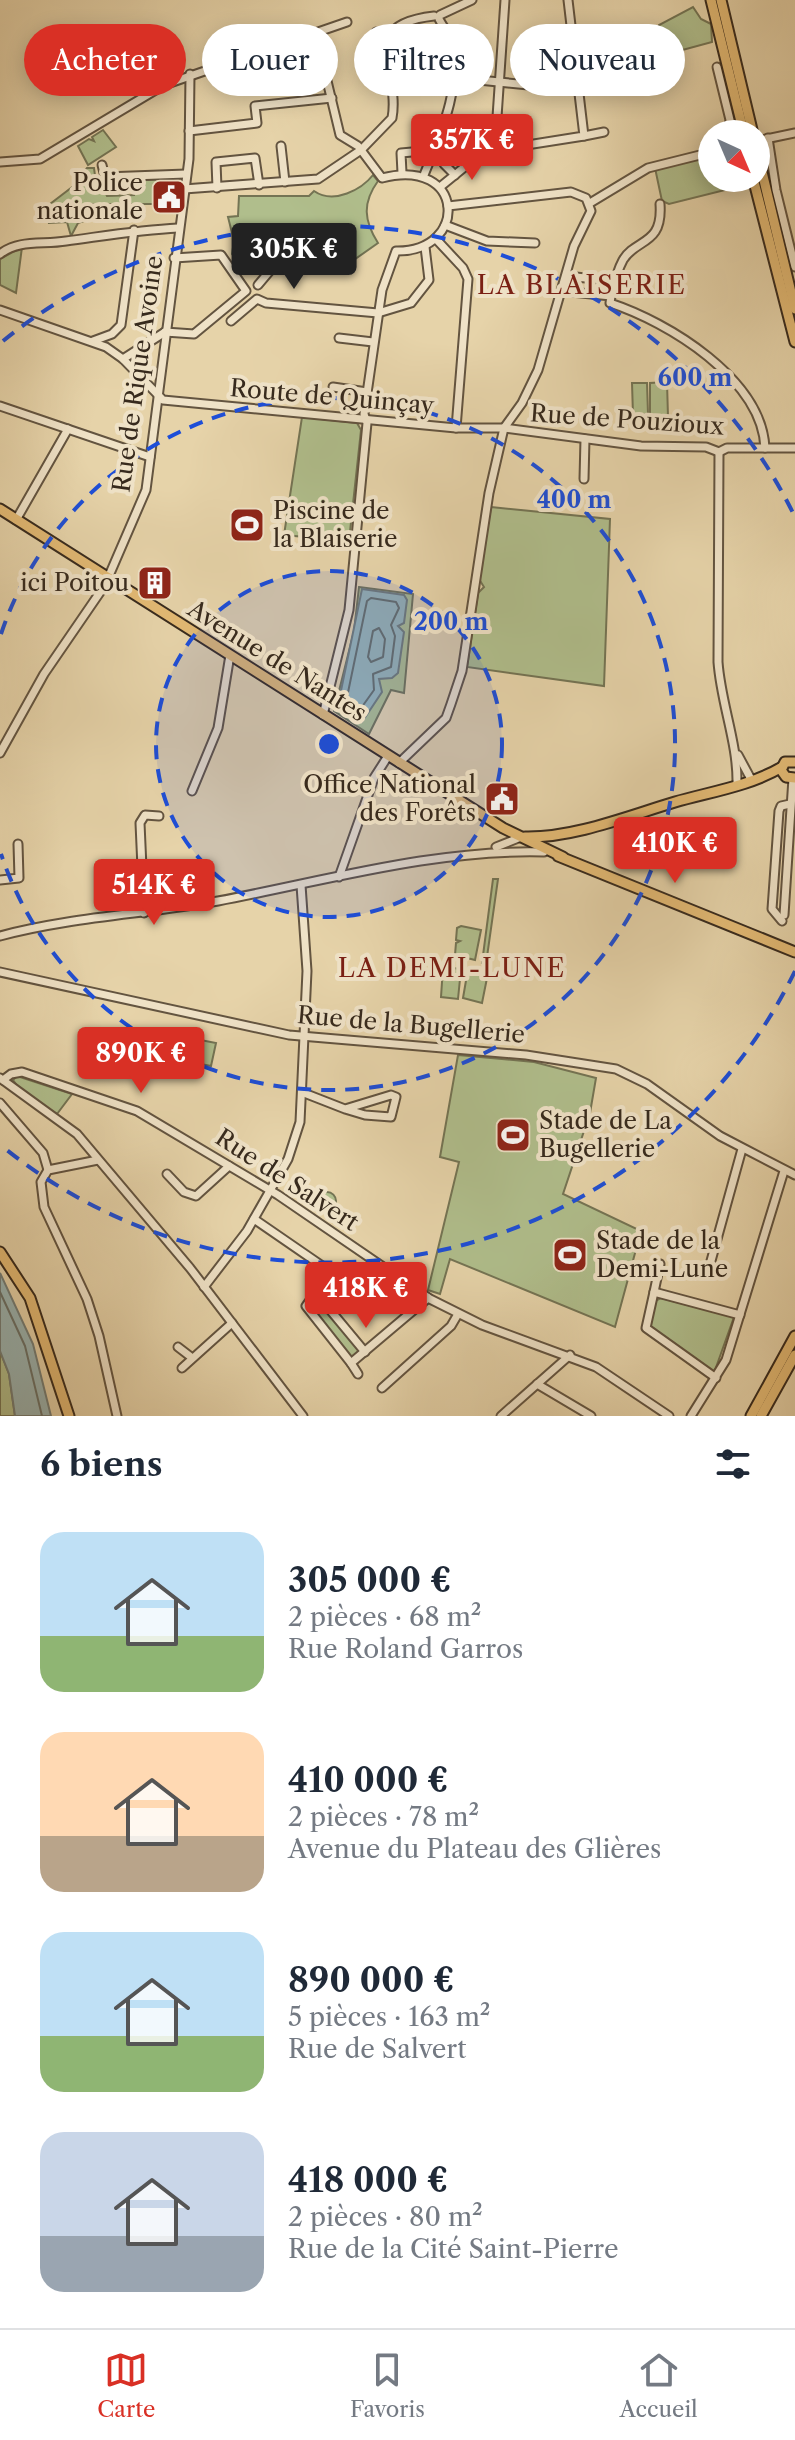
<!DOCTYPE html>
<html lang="fr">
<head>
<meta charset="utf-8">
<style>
	body { margin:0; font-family:"Libre Caslon Text",serif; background:#f6f6f7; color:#1f2937; height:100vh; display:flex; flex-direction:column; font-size:30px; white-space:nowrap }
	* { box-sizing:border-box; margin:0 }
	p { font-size:26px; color:#747a83 }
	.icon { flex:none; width:44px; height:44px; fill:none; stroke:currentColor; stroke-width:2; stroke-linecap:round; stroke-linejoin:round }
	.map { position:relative; height:1416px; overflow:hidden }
	.panel { display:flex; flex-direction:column; background:#fff; flex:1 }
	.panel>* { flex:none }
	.top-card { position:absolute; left:24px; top:24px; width:748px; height:72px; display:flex; gap:16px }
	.needle { width:52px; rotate:136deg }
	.fabs { position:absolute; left:698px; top:120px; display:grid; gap:16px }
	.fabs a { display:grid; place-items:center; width:72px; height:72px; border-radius:50%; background:#fff; box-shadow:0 4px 20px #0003; font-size:40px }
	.price { position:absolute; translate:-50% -68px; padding:0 18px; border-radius:8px; background:#d93025; color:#fff; font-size:26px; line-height:52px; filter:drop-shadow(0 2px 4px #0008) }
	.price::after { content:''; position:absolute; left:50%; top:48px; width:24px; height:18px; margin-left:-12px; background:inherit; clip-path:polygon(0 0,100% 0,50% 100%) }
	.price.active { background:#222; color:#fff }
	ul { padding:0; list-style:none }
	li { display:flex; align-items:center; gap:24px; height:200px; padding:0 40px }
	li span { display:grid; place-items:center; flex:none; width:224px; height:160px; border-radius:24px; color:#555 }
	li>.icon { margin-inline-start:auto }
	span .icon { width:96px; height:96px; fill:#fffc; stroke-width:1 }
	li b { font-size:34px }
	h2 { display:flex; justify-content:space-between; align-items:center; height:96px; padding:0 40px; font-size:34px }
	.tag { padding:0 28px; border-radius:36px; background:#fff; box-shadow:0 4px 20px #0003; font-size:28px; line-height:72px }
	.tag.active { background:#d93025; color:#fff }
	.tabs { display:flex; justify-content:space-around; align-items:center; height:112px; border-top:2px solid #e0e1e3; background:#fff; font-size:22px; color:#747a83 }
	.tabs a { display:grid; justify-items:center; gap:4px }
	.tabs .active { color:#d93025 }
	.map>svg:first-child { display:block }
	.green { fill:#b0be8c; stroke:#747454; stroke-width:2 }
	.water { fill:#9ab5b3; stroke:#727d77; stroke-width:2 }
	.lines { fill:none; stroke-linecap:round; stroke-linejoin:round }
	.shore { stroke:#687068; stroke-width:2 }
	.minor-casing { stroke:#635440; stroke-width:11 }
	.major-casing { stroke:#372a1d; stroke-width:13 }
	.minor { stroke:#efe2c7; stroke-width:7 }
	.major { stroke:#e3ba74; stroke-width:9 }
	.ring { fill:none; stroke:#1d4ed8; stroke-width:4; stroke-dasharray:14 10 }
	.labels { text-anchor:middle; stroke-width:8; stroke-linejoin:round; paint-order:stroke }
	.poi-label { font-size:24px; fill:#372a1d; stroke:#efe2c7; text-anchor:end }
	.street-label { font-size:24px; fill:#372a1d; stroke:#efe2c7 }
	.neighbourhood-label { font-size:26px; letter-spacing:2px; fill:#7a1f14; stroke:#efe2c7 }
	.centre { fill:#1d4ed8; stroke:#efe2c7; stroke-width:4 }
	.ring-label { font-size:24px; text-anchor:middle; font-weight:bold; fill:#1d4ed8; stroke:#efe2c7; stroke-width:8; stroke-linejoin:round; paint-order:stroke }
</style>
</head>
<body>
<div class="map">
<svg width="795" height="1416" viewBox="0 0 795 1416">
	<rect width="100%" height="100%" fill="#e6d3a9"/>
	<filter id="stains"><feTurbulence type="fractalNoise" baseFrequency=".0025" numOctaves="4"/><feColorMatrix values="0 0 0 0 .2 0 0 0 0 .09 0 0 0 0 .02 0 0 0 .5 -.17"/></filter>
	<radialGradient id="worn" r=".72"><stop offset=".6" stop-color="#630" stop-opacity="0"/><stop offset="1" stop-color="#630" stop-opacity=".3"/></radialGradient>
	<g class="green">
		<polygon points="693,7 701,19 711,24 712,42 664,55 659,25"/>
		<polygon points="644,27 649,61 627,64 622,29"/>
		<polygon points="103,130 116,147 88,165 78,146 89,139 94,141 92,137"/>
		<polygon points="712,154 712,178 736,178 737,187 669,204 662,201 655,168"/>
		<polygon points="87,168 94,168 96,183 101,183 107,196 134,195 134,190 138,190 138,180 164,179 163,204 88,204 88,209 83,210 84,221 78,223 71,236 67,222 49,223 50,204 80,181 78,178"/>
		<path d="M373,175L378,181C362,203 364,221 378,243L351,262L337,244L315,262L299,241L274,260L259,241L236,259L232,254L234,241L228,217L238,216L239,196H309L314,191C334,205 362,189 373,175Z"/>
		<polygon points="22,247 16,293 0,285 0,259"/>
		<polygon points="667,382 668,417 650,418 650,383"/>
		<polygon points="632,383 647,383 648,414 633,415"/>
		<polygon points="302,417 357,423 361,430 349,541 284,535"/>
		<polygon points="491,507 610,519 604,686 467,667 478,593 484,587 479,579"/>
		<polygon points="359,587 413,594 404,693 391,690 369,734 334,711 354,631"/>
		<polygon points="493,879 498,879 486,964 482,963"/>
		<polygon points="461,926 481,930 475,960 455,955 456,943 460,941 456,940 457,928"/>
		<polygon points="443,967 461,969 458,999 441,997"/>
		<polygon points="468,969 488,973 482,1003 463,998"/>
		<polygon points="180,1036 216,1043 211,1066 175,1059"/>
		<polygon points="458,1055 534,1062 596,1078 590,1113 563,1194 641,1231 615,1327 450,1259 440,1294 428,1290 459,1162 440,1157"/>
		<polygon points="17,1076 72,1094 57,1114 22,1092 13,1080"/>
		<circle cx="327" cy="1201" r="9"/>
		<polygon points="318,1298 363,1350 351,1360 308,1307"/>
		<polygon points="661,1298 734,1317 714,1373 649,1328 654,1302"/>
		<polygon points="0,1351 9,1374 15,1416 0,1416"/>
	</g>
	<g class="water">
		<polygon points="362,589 404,595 407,600 404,623 398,626 404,632 398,673 392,678 379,679 382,692 362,722 342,712 338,705"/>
		<polygon points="0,1273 33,1344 51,1416 15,1416 9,1374 0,1351"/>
	</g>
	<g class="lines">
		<g class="shore">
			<polygon points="371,598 396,602 399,608 391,625 395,636 391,667 373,674 374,690 359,711 346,702 367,601"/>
			<polygon points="379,628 385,639 383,657 371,662 368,657 373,631"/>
			<polyline points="0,1292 25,1346 42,1416"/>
		</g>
		<defs>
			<g id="minor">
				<polyline points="440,15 472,0"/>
				<polyline points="376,32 377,36 390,35"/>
				<path d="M316,35L340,135L358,146L382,178C465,156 470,252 396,251L382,290L364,414L367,423L349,610L323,715"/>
				<polyline points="717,67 730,120 727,134"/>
				<polyline points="453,81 469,79 578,90"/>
				<polyline points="189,131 257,123 255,106 332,98"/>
				<polyline points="584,136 604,132"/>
				<polyline points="768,138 776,190 795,267"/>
				<polyline points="756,141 795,133"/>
				<polyline points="281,146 285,182"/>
				<polyline points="483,152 497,117 505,0"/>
				<polyline points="0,162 40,159 164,85 347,22"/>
				<polyline points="444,164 455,175"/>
				<polyline points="102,165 105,177 186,174"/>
				<polyline points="402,173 401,153 412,152"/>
				<path d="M424,175C440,135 463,86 451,41C449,33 443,27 439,19"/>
				<polyline points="440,187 483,152 584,136 568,0"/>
				<polyline points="217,188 216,162 255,158 259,185"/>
				<path d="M184,189L318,179L361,150L392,118C401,70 354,25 434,16"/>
				<polyline points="590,203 648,168 712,152"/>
				<polyline points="445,225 487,241 535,243"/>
				<polyline points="436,239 463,268 468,279 456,428"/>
				<path d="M0,254C19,239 43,245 66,241C104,236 139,230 178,228"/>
				<polyline points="566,276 615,281"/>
				<polyline points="258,285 274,266"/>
				<path d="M561,291L611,296L610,303C668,322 762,379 765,448"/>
				<path d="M611,296C614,283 617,271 623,260C636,238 663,246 660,204"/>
				<polyline points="0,310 106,347 123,359 163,400 456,428 504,428 641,446 706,447 719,452 727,448 795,448"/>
				<polyline points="231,321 257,299 266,303 378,313 411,303 429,280 425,247"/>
				<polyline points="165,332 194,334 246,291 221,255 174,258"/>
				<polyline points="339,338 373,342"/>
				<polyline points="93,341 112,334 121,325 134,230"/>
				<polyline points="123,359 165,332"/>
				<polyline points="333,387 367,392"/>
				<polyline points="0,406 150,457"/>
				<path d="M719,452L718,662C721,704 738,743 737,785"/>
				<polyline points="584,479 585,439"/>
				<polyline points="16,520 68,429"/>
				<polyline points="0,753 44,674 105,585 146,490 189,159 190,74"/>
				<polyline points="738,755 752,781"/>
				<polyline points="399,763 446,718 451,704 462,671 489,493 504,428 522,403 538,370 574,246 591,211 586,198 571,192 448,206"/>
				<polyline points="192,791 218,728 230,655"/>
				<polyline points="496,847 521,837"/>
				<polyline points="339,877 374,778 388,756"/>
				<polyline points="0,880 19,878 18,844"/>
				<polyline points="144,913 140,823 145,815 159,816"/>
				<polyline points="784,915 793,778"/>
				<polyline points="782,921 772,909 779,811 781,806 790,804"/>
				<path d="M0,936C71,917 146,914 218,901C325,881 434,849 544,852"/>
				<polyline points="0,972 289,1035 526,1055 616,1069 647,1084 720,1136 795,1175"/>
				<polyline points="0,1078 77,1134 190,1268 303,1416"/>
				<polyline points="3,1080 11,1074 22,1072 137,1111 278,1195 430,1299 482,1325 596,1367 669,1416"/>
				<polyline points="304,1093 345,1109 391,1095 396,1097 391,1117 365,1115 345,1109"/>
				<polyline points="0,1103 43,1153 48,1170"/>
				<polyline points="98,1160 48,1170 41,1182 44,1207 87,1299 99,1336 117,1416"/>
				<polyline points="167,1174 184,1192 196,1196 229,1166"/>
				<polyline points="254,1219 328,1270 328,1275 306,1306 351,1363"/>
				<polyline points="709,1268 742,1149"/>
				<polyline points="204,1287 247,1231 288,1159 300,1122 307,971 301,885"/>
				<polyline points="654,1292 660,1264"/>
				<polyline points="316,1293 365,1352"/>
				<polyline points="178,1347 191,1357"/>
				<polyline points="182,1368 232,1323"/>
				<polyline points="358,1374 351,1363 428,1298"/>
				<polyline points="716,1378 646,1328 654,1292 740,1315"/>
				<polyline points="537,1384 591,1416"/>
				<polyline points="382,1388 451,1326 458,1314"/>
				<polyline points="501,1416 570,1355"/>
				<polyline points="691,1416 726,1360 784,1171"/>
			</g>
			<g id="major">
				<polyline points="711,0 744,134"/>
				<polyline points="721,0 753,134"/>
				<polyline points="756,147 795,309"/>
				<polyline points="753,178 795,342"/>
				<polyline points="0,509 503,828 563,857"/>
				<polyline points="795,762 785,762 781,770 786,777 795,778"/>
				<path d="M525,837C574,838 628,816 675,802C710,792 750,786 782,767"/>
				<polyline points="558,856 795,952"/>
				<polyline points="0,1252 30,1298 69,1416"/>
				<polyline points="751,1416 795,1336"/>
				<polyline points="761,1416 795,1355"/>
			</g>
		</defs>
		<use href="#minor" class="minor-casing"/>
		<use href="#major" class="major-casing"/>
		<use href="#minor" class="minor"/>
		<use href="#major" class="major"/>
	</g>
	<circle cx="329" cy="744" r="173" fill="#1d4ed8" fill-opacity=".12"/>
	<g class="ring">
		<circle cx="329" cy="744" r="173"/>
		<path d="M1 634A346 346 0 1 1 1 854"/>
		<path d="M795 971A518 518 0 0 1 3 1147M3 341A518 518 0 0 1 795 517"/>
	</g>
	<defs>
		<symbol id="civic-square" viewBox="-11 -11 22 22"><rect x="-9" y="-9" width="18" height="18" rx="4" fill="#8f2418" stroke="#efe2c7"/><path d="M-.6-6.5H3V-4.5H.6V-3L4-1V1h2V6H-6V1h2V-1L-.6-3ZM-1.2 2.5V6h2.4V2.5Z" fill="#fff"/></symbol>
		<symbol id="stadium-square" viewBox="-11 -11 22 22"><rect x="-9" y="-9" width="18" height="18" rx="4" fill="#8f2418" stroke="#efe2c7"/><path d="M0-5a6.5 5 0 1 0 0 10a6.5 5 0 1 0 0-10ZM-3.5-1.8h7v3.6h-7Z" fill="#fff"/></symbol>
		<symbol id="building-square" viewBox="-11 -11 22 22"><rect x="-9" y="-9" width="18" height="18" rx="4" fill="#8f2418" stroke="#efe2c7"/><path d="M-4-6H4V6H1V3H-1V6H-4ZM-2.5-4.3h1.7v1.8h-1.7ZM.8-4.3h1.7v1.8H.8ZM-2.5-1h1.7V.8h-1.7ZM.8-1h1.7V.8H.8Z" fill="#fff"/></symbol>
	</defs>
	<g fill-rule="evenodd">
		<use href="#civic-square" x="149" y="177" width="40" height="40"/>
		<use href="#stadium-square" x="227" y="505" width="40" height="40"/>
		<use href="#building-square" x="135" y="563" width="40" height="40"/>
		<use href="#civic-square" x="482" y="779" width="40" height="40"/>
		<use href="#stadium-square" x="493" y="1115" width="40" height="40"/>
		<use href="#stadium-square" x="550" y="1235" width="40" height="40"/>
	</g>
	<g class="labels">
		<g class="poi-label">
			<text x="143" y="191">Police<tspan x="143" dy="28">nationale</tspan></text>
			<text x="273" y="519" text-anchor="start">Piscine de<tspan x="273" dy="28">la Blaiserie</tspan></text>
			<text x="129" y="591">ici Poitou</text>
			<text x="476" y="793">Office National<tspan x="476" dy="28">des Forêts</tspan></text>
			<text x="539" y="1129" text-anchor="start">Stade de La<tspan x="539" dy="28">Bugellerie</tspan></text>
			<text x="596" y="1249" text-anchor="start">Stade de la<tspan x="596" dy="28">Demi-Lune</tspan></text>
		</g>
		<g class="street-label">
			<text transform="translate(138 374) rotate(-82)" y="8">Rue de Rique Avoine</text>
			<text transform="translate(332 397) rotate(5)" y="8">Route de Quinçay</text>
			<text transform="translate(627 420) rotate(4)" y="8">Rue de Pouzioux</text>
			<text transform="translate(277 661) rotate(32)" y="8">Avenue de Nantes</text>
			<text transform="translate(411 1025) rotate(5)" y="8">Rue de la Bugellerie</text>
			<text transform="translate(287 1180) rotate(33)" y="8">Rue de Salvert</text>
		</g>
		<g class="neighbourhood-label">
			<text x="582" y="294">LA BLAISERIE</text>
			<text x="452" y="977">LA DEMI-LUNE</text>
		</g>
	</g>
	<circle cx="329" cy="744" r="12" class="centre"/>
	<g class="ring-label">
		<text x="695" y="386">600 m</text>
		<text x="574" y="508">400 m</text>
		<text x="451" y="630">200 m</text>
	</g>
	<rect width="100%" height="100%" filter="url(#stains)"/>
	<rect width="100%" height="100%" fill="url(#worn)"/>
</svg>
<div class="fabs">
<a><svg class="needle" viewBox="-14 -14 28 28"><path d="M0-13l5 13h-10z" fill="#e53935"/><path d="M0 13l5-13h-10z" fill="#747a83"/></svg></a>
</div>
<b class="price" style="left:472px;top:182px">357K €</b>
<b class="price active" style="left:294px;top:291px">305K €</b>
<b class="price" style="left:675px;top:885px">410K €</b>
<b class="price" style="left:154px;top:927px">514K €</b>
<b class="price" style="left:141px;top:1095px">890K €</b>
<b class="price" style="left:366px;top:1330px">418K €</b>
<div class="top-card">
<a class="tag active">Acheter</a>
<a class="tag">Louer</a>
<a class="tag">Filtres</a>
<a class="tag">Nouveau</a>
</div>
</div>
<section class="panel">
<h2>6 biens<svg class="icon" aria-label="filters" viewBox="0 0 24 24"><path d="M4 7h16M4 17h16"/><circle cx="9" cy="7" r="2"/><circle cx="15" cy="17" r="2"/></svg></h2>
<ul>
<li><span style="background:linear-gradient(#bfe0f5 65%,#8fb573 0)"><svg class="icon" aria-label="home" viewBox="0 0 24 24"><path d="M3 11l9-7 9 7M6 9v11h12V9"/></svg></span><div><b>305 000 €</b><p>2 pièces · 68 m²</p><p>Rue Roland Garros</p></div></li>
<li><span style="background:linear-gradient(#ffd9b3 65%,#b9a48a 0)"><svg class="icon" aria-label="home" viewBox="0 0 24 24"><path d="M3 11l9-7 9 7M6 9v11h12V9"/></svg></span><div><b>410 000 €</b><p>2 pièces · 78 m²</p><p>Avenue du Plateau des Glières</p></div></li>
<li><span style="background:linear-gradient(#bfe0f5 65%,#8fb573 0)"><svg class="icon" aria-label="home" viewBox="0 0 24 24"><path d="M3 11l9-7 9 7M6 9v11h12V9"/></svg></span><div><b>890 000 €</b><p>5 pièces · 163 m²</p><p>Rue de Salvert</p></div></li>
<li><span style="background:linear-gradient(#c9d6e8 65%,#9aa5b1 0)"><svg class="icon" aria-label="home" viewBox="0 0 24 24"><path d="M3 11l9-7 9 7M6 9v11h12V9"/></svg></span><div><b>418 000 €</b><p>2 pièces · 80 m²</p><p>Rue de la Cité Saint-Pierre</p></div></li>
</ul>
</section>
<nav class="tabs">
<a class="active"><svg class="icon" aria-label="map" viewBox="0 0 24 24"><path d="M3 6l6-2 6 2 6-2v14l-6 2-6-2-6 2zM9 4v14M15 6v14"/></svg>Carte</a>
<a><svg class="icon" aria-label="saved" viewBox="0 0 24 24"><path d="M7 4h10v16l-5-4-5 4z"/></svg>Favoris</a>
<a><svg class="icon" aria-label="home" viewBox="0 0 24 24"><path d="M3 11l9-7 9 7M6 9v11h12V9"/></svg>Accueil</a>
</nav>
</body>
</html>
